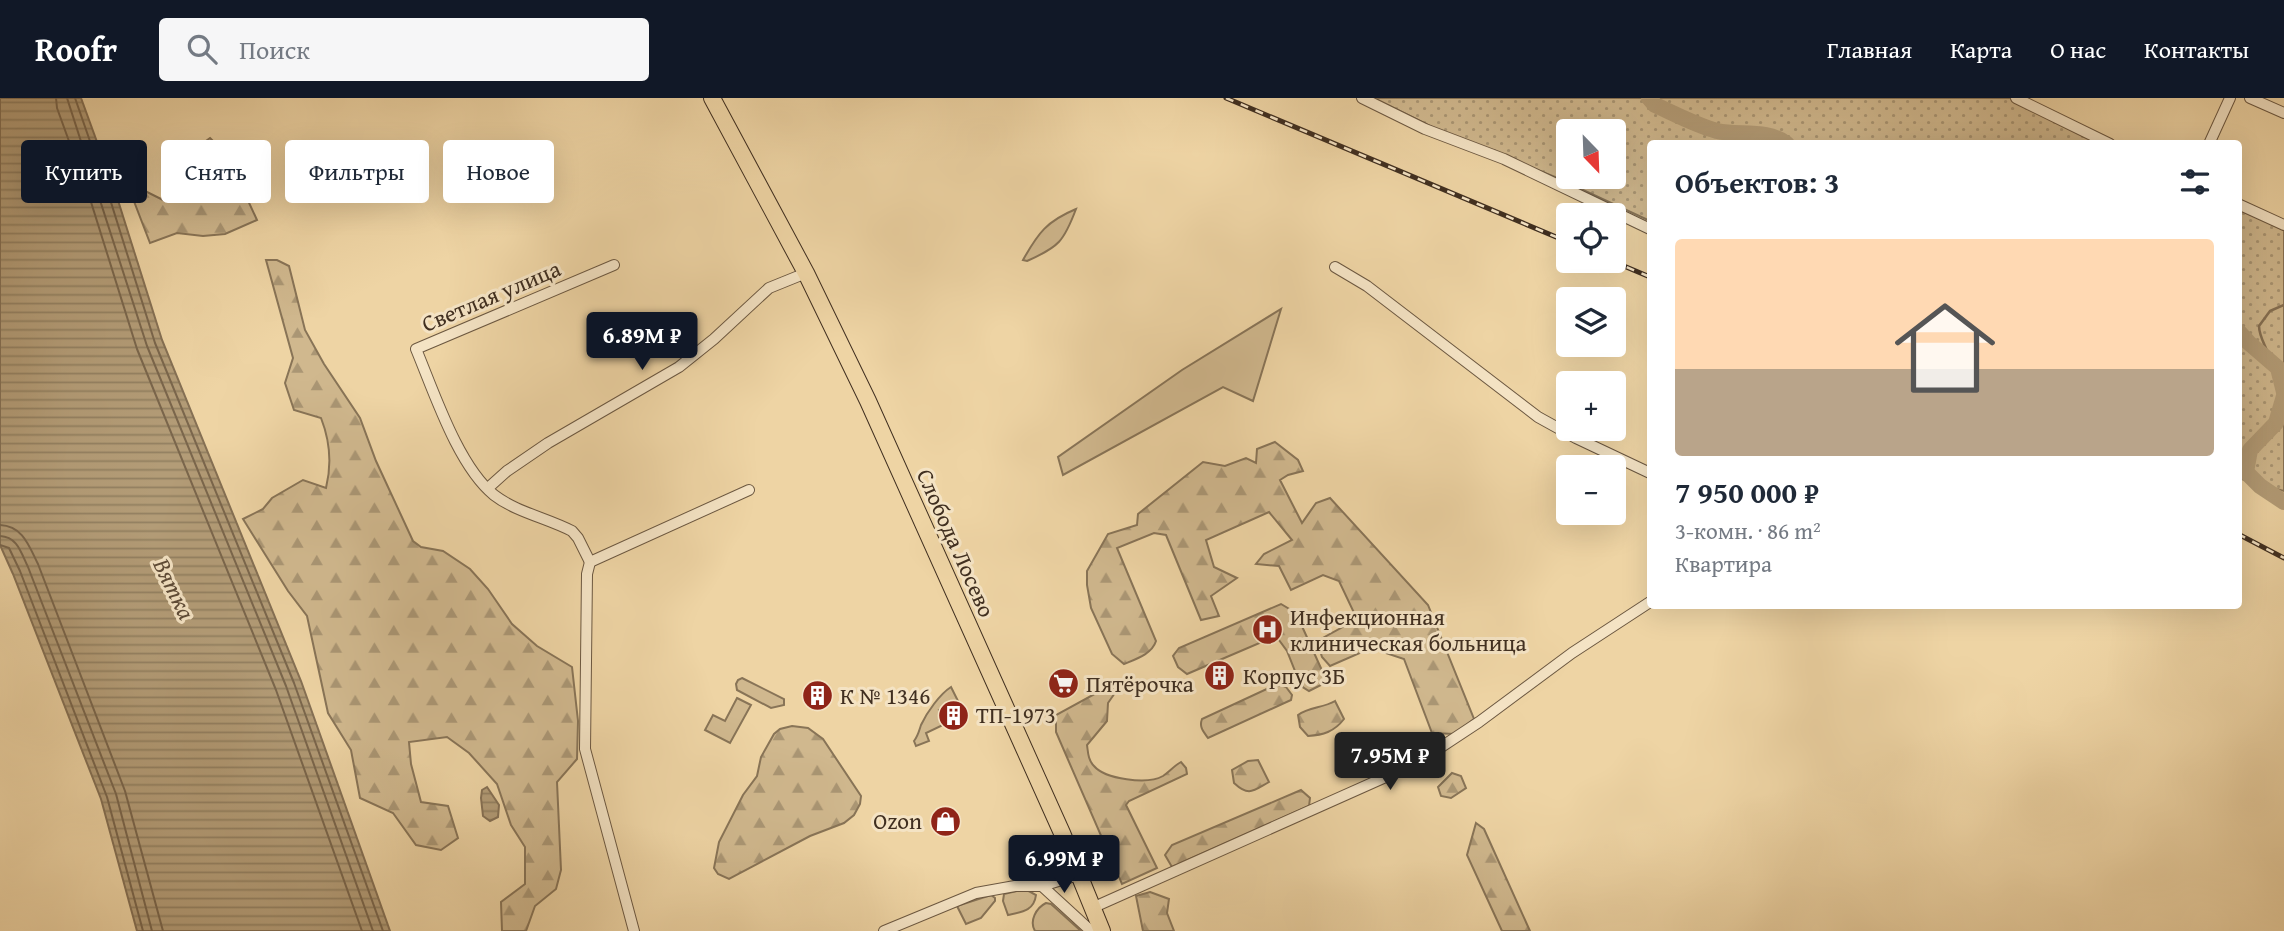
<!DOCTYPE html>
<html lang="ru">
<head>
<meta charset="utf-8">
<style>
	body { margin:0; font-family:"Gentium Book Plus",serif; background:#f6f6f7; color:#1f2937; height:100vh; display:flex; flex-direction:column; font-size:26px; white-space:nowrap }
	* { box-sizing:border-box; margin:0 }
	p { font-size:23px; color:#747a83 }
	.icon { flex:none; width:38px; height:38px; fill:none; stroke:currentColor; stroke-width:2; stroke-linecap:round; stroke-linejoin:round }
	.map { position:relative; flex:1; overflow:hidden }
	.panel { position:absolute; left:1647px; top:42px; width:595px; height:469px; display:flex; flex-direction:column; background:#fff; border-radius:7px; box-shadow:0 7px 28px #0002 }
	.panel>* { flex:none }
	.top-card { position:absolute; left:21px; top:42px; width:665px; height:63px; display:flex; gap:14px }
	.needle { width:46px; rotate:157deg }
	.fabs { position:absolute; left:1556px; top:21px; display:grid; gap:14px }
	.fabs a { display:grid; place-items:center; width:70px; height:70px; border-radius:7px; background:#fff; box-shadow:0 7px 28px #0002; font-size:35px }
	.price { position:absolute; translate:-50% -60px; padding:0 16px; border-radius:7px; background:#111827; color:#fff; font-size:23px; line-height:46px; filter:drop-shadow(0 2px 4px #0008) }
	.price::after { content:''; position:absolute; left:50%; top:42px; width:21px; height:16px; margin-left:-10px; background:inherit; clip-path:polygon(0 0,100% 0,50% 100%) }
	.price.on { background:#222; color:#fff }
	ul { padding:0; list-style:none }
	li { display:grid; align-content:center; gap:14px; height:371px; padding:0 28px }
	li span { display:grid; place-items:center; height:217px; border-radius:7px; color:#555 }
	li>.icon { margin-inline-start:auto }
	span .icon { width:126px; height:126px; fill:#fffc; stroke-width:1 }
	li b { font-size:30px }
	h2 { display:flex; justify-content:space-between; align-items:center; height:84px; padding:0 28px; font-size:30px }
	.pill { padding:0 24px; border-radius:7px; background:#fff; box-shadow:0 7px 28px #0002; font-size:24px; line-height:63px }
	.pill.on { background:#111827; color:#fff }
	header { display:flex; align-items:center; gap:42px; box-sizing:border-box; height:98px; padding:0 35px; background:#111827; color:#fff }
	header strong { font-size:33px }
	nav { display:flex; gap:38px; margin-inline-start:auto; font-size:24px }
	.search { width:490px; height:63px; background:#f6f6f7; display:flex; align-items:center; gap:18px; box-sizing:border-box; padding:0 24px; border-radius:7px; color:#747a83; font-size:26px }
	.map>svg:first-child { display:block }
	.green { fill:#d0b88e; stroke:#887457; stroke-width:2 }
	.forest { fill:url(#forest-firs); stroke:#887457; stroke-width:2 }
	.garden { fill:url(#garden-dots); stroke:#887457; stroke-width:2; fill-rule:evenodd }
	.water { fill:url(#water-rules); stroke:#857054; stroke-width:2 }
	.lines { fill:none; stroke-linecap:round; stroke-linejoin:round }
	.shore { stroke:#7a664c; stroke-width:2 }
	.stream { stroke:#857054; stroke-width:2.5 }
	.river { stroke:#b39c77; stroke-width:16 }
	.street-casing { stroke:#6c5841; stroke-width:12 }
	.primary-casing { stroke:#402f20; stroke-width:18 }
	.street { stroke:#f4e3c4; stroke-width:10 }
	.primary { stroke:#eed4a4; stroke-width:16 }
	.rail-casing { stroke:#402f20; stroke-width:5 }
	.rail { stroke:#f4e3c4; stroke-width:2.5; stroke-dasharray:8; stroke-linecap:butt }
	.labels { text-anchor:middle; stroke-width:6; stroke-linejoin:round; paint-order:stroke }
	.street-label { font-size:23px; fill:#402f20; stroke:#f4e3c4 }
	.poi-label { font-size:23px; fill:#402f20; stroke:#f4e3c4; text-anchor:start }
	.water-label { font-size:24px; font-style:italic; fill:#5d4a36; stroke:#f4e3c4 }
</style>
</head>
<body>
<header>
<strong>Roofr</strong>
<div class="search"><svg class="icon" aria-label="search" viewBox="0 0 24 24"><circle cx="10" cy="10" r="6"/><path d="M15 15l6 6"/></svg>Поиск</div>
<nav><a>Главная</a><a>Карта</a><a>О нас</a><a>Контакты</a></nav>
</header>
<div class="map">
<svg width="2284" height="833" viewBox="0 0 2284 833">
	<defs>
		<pattern id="forest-firs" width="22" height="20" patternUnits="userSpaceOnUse" patternTransform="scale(1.75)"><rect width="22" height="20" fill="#d0b88e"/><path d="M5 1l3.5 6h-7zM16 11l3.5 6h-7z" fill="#aa9674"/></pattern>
		<pattern id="garden-dots" width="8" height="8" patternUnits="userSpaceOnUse" patternTransform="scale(1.75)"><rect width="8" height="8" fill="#d0b88e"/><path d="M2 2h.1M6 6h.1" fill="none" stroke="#aa9674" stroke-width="1.8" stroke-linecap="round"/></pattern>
		<pattern id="water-rules" width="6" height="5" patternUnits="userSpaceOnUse" patternTransform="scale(1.75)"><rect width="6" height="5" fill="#b39c77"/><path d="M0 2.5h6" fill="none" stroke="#938061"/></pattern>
	</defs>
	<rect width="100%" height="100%" fill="#eed4a4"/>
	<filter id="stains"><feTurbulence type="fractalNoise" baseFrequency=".00286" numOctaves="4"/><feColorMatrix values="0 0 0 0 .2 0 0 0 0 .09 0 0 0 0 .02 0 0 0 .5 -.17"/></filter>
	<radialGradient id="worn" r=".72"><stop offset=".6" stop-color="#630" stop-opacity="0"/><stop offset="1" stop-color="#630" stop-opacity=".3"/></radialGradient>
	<g class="green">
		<path d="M1076,111C1064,143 1059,149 1027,163L1023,162C1038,135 1047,123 1076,111Z"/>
		<polygon points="1281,211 1253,303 1223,289 1063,377 1058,359 1182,272"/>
		<polygon points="742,580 784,601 784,607 771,610 737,592 736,586 738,582"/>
		<path d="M951,589L958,603L939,612L945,626L926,635L929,643L916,648L914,643C918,638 919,633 921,627C927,614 940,596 951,589Z"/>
		<polygon points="737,600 751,607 730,645 705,632 713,617 725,623"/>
		<path d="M1025,791L1036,797C1034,813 1022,814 1008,817L1003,803L1004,796Z"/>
		<polygon points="991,797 995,800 995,803 981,820 966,826 957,808"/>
		<path d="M1046,805L1051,806L1081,833H1035C1029,823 1036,810 1046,805Z"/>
	</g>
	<g class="forest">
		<polygon points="210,40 227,57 257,122 225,136 203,138 177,135 150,145 117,59 135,55 145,93 163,102 187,82 202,46"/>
		<path d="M266,162H277L289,168L305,232L324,266L360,320L376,363L413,443L421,449L443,453L470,471L488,491L512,526L537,548L572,569L578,623L577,661L557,684L561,772L556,791L535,808L526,833H502L501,804L525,786V749L511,727L497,686L469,655L447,639L409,644L411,666L421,704L448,708L458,740L441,752L416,747L393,715L360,700L351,652L328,615L307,518L288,493L243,421L263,411L272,400L303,382L326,390C332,366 330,343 321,320L294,312L285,285L293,260Z"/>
		<path d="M1275,344L1298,362L1303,373L1288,377L1280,382L1302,425L1316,405L1330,400L1428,507L1474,621L1455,636L1432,635L1404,561L1371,550L1330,568L1322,559L1318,546L1321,541L1357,521L1339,483L1323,477L1291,492L1279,468L1256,466L1264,456L1292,442L1269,414L1206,442L1214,469L1237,480L1211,498L1219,518L1201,522L1166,437L1154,435L1117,450L1156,543C1152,556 1136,561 1124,566L1112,556L1091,510L1087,487V473L1108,436L1137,427L1138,416L1203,364L1225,368L1246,360L1256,365L1257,351Z"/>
		<polygon points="1281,506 1296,515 1325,579 1321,587 1309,593 1301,588 1287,553 1276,538 1187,576 1178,569 1173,558 1179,550"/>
		<path d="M1111,587L1117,592L1108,605L1107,623L1087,647C1088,654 1088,662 1094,668C1105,681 1147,687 1163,678C1169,674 1174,668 1181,664L1186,670L1187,676L1129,703L1126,707L1157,770L1122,786L1056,634V617Z"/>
		<path d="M1281,587L1286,589L1292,597L1291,602L1208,640C1203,633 1199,629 1202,621L1271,589Z"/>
		<path d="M1335,603L1344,621C1334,634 1323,637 1308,638L1300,629L1298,617C1309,609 1323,610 1335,603Z"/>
		<polygon points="792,628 808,630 823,641 861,698 860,706 854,717 844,725 810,738 729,781 718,776 714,770 719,744 743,697 757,678 761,659 774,636 780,631"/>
		<path d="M1258,662L1269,684C1253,693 1249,699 1234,685L1232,672L1248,663Z"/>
		<polygon points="1452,675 1461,678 1466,690 1451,700 1441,698 1438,689"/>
		<polygon points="1301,692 1310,700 1309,708 1172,769 1165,757 1172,747"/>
		<polygon points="1476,725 1484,731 1530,833 1502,833 1467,757"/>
		<polygon points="1150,794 1169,801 1167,815 1174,833 1143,833 1136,798"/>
	</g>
	<g class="garden">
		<path d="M1374,0H2012L2105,45L1650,46V123L1555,79L1438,32ZM1568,33H1614V79H1568Z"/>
		<polygon points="2238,110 2284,132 2284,393 2238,380"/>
	</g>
	<g class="water">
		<polygon points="0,0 81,0 116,96 162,242 301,583 390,833 137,833 101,701 13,476 0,447"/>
		<polygon points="487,689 499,707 498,719 490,723 483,718 481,700 482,692"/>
	</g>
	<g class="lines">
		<g class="shore">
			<polyline points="56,0 57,10 91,104 137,251 276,592 362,833"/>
			<polyline points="67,0 147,248 286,588 373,833"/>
			<polyline points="75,0 109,98 155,245 294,585 383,833"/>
			<path d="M0,427C23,428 29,448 38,466L125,693L163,833"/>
			<path d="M0,438C18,439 21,455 28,469L116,696L152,833"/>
			<polyline points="0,447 9,450 20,473 107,699 143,833"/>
		</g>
		<path class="stream" d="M2270,262C2268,251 2259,240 2259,228L2270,213L2284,207"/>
		<g class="river">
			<path d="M1649,0L1655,7C1675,16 1695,27 1717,33C1739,38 1768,31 1787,46"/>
			<polyline points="2238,233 2249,245 2278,270 2284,294"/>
			<polyline points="2284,298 2276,325 2250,352 2246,374 2260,388 2284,404"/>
		</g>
		<defs>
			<g id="street">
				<polyline points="1362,0 1425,31 1504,61 1650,131"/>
				<polyline points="2016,0 2110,46"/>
				<polyline points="2250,0 2284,15"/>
				<polyline points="2209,46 2230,0"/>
				<polyline points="2238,106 2284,127"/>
				<path d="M614,167L416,251C434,294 458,368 494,397C516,414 547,420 572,433L578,440L590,464L749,392"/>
				<polyline points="1335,169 1367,188 1538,319 1576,340 1650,375"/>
				<polyline points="488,390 507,373 548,345 679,269 714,241 769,190 806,175"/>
				<polyline points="590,464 587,476 585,651 634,833"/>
				<polyline points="1042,788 1091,833"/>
				<polyline points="1092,810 1417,665 1479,624 1572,555 1650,504"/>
				<polyline points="884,833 976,795 1015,788 1042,788 1078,777"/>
			</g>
			<polyline id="primary" points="712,0 806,175 868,303 1062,735 1102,833"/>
		</defs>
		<use href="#street" class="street-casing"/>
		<use href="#primary" class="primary-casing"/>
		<use href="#street" class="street"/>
		<use href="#primary" class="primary"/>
		<defs>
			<g id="rail">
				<polyline points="1226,0 1568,144"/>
				<polyline points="1612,163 1650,179"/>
				<polyline points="2238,436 2284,460"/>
			</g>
		</defs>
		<use href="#rail" class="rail-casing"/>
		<use href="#rail" class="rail"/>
	</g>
	<defs>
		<symbol id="hospital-disc" viewBox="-11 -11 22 22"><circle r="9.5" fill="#8f2418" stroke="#f4e3c4"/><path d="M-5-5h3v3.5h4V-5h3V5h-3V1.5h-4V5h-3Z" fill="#fff"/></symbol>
		<symbol id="building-disc" viewBox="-11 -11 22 22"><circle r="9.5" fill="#8f2418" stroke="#f4e3c4"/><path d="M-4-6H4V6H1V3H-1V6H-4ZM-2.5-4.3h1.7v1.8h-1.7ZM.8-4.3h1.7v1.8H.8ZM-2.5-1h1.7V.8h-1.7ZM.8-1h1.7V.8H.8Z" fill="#fff"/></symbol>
		<symbol id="supermarket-disc" viewBox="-11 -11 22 22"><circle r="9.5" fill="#8f2418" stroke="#f4e3c4"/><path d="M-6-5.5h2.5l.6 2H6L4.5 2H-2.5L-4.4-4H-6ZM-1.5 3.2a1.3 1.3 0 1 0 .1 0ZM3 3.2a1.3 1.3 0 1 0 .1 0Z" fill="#fff"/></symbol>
		<symbol id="shop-disc" viewBox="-11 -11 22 22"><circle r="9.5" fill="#8f2418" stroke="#f4e3c4"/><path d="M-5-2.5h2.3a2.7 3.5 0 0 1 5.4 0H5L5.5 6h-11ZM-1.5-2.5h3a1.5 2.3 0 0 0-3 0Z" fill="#fff"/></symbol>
	</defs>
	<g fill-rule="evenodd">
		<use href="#hospital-disc" x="1250" y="514" width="35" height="35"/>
		<use href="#building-disc" x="1202" y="560" width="35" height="35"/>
		<use href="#supermarket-disc" x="1046" y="568" width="35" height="35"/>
		<use href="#building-disc" x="800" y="580" width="35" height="35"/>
		<use href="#building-disc" x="936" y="600" width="35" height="35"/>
		<use href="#shop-disc" x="928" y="706" width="35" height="35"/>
	</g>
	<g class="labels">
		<g class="street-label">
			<text transform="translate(491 198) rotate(-23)" y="8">Светлая улица</text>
			<text transform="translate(956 445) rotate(66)" y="8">Слобода Лосево</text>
		</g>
		<g class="poi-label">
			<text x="1290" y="527">Инфекционная<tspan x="1290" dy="26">клиническая больница</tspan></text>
			<text x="1243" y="586">Корпус 3Б</text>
			<text x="1086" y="594">Пятёрочка</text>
			<text x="840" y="606">К № 1346</text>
			<text x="976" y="625">ТП-1973</text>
			<text x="922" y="731" text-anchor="end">Ozon</text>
		</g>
		<g class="water-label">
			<text transform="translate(174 491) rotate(64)" y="8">Вятка</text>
		</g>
	</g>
	<rect width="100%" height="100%" filter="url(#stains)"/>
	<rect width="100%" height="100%" fill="url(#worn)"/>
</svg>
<div class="fabs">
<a><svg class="needle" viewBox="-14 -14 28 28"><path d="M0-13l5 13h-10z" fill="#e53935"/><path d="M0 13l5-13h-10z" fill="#747a83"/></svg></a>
<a><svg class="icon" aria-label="locate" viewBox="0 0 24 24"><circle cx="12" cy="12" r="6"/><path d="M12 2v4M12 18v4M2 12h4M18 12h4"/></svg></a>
<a><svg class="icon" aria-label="layers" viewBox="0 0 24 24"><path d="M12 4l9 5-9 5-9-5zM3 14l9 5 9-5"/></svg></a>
<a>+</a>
<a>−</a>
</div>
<b class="price" style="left:642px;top:274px">6.89M ₽</b>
<b class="price on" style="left:1390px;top:694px">7.95M ₽</b>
<b class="price" style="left:1064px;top:797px">6.99M ₽</b>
<div class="top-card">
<a class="pill on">Купить</a>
<a class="pill">Снять</a>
<a class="pill">Фильтры</a>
<a class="pill">Новое</a>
</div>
<section class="panel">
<h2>Объектов: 3<svg class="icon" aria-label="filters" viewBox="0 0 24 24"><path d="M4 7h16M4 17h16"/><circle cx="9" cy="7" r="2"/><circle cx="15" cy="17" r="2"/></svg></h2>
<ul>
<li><span style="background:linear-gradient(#ffd9b3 60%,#b9a48a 0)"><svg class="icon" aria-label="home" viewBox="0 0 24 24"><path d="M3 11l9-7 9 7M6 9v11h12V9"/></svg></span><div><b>7 950 000 ₽</b><p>3-комн. · 86 m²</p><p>Квартира</p></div></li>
</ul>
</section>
</div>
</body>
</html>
